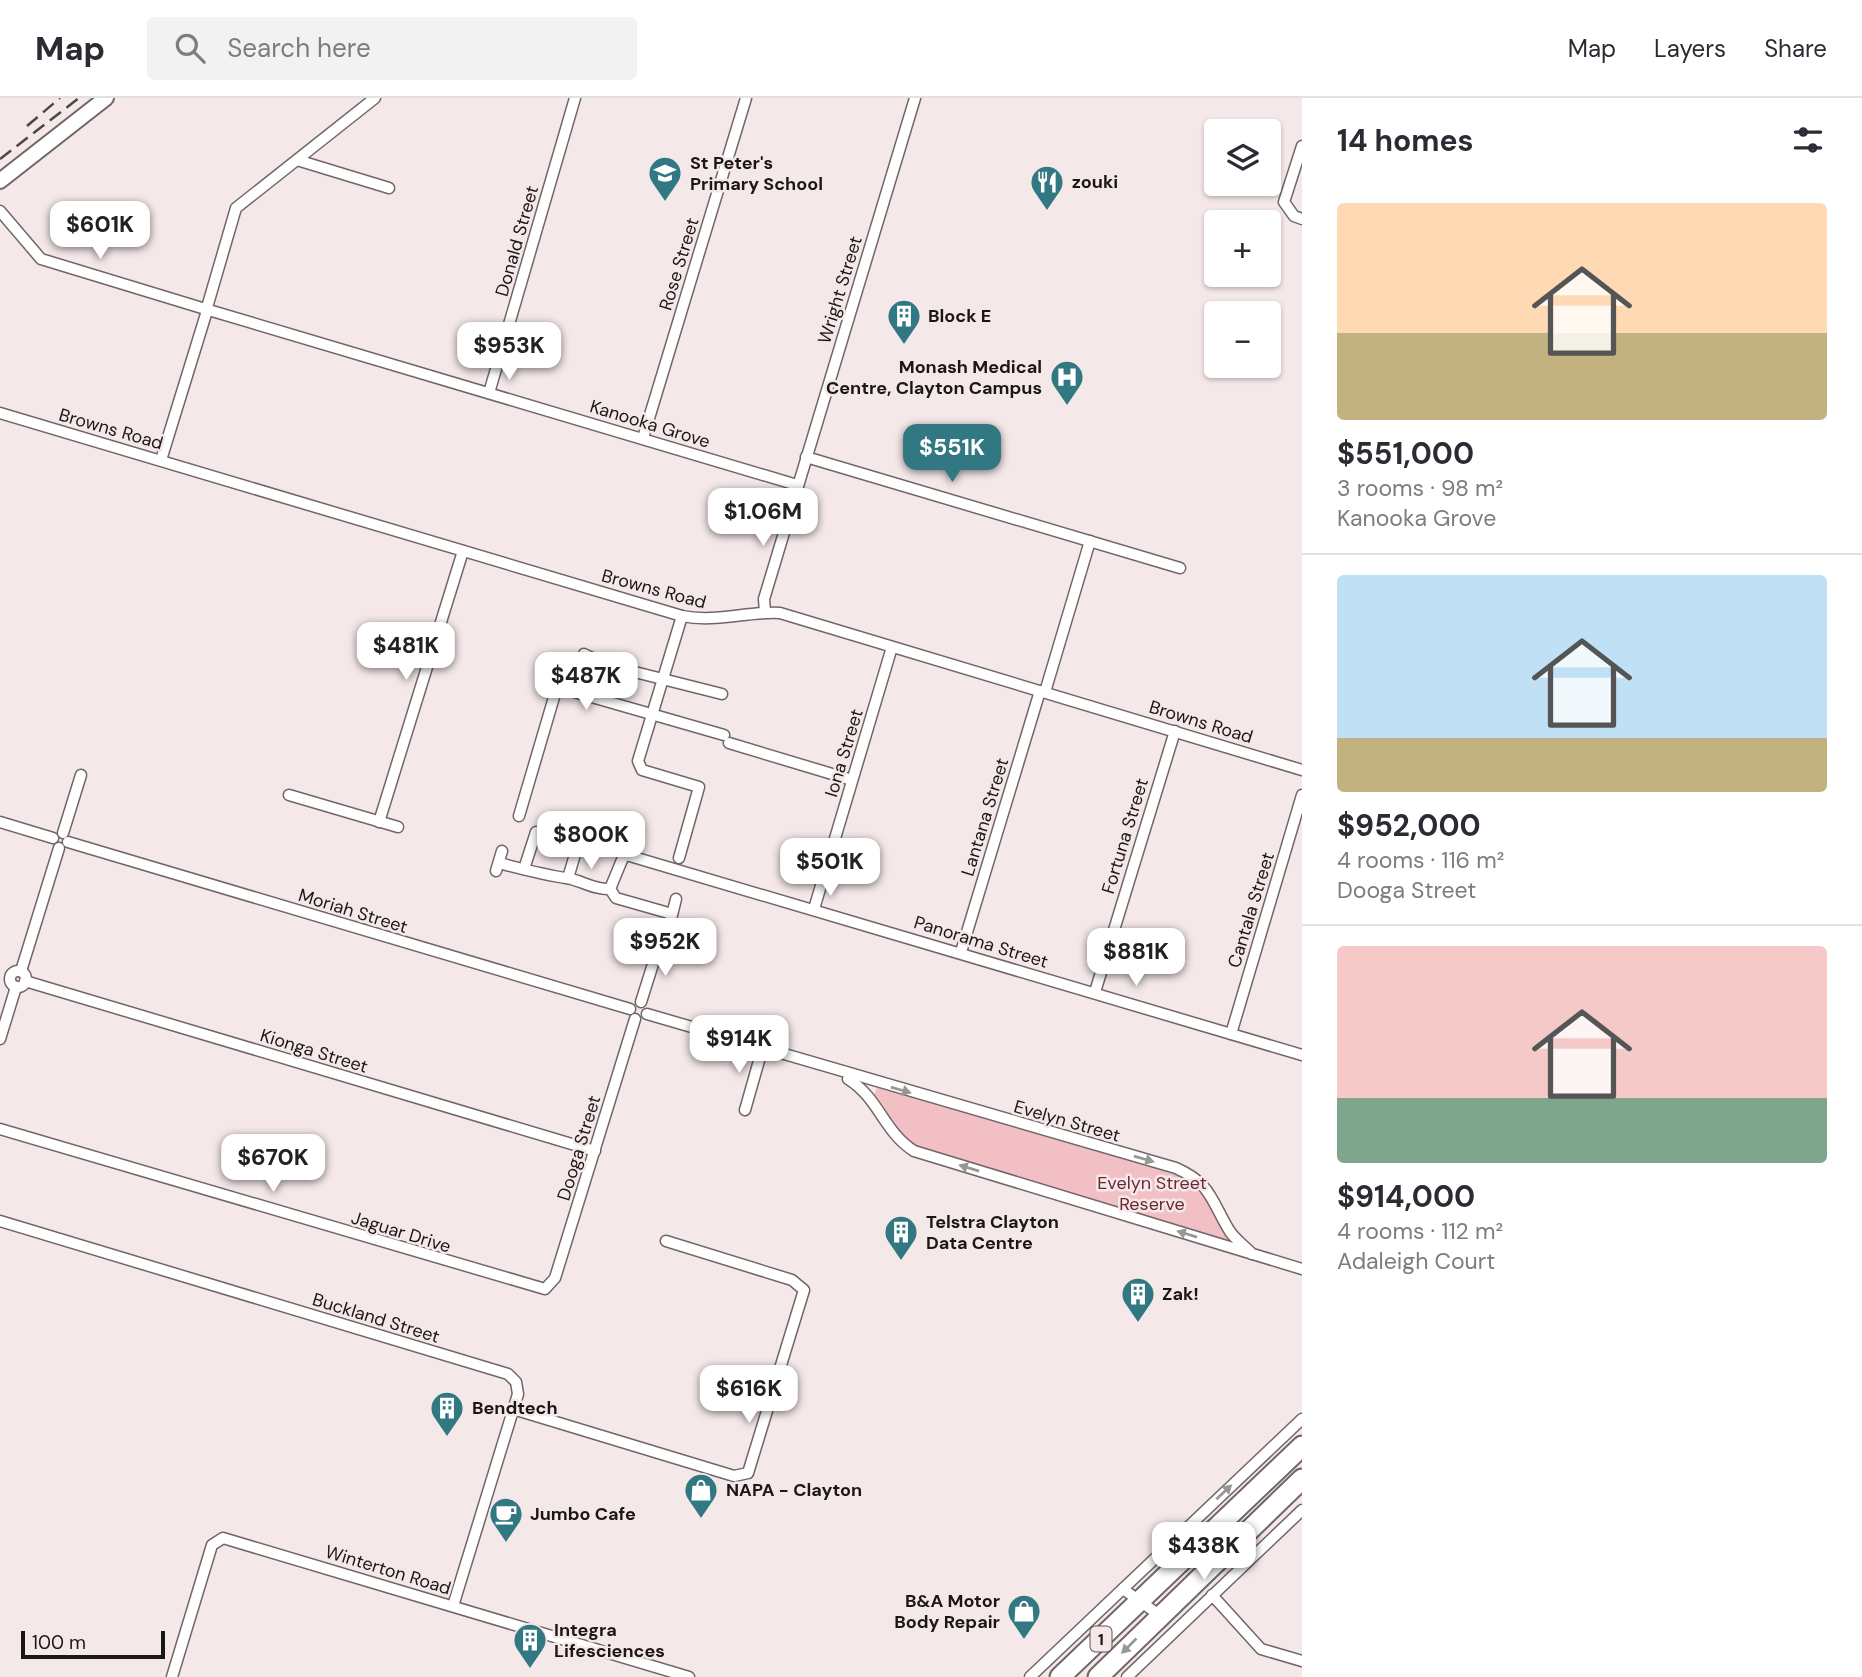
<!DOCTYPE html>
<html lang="en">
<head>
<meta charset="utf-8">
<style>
	body { margin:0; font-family:"DM Sans",sans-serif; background:#f2f2f3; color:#2b2b33; height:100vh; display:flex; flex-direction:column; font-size:26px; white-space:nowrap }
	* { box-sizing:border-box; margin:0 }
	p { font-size:23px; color:#7c7c81 }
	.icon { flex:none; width:38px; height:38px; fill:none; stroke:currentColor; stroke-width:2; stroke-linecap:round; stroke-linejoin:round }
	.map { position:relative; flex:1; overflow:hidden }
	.sheet { display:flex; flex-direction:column; background:#fff; width:560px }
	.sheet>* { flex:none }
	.buttons { position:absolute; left:1204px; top:21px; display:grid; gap:14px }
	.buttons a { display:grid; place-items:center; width:77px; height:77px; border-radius:7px; background:#fff; box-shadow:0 2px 5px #0004; font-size:35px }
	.scale { position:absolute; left:21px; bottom:18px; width:144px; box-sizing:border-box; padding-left:7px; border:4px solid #1b1717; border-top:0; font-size:19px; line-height:24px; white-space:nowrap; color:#1b1717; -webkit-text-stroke:5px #f5e8e9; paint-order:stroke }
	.price { position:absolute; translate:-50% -60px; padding:0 16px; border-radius:14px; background:#fff; color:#222; font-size:23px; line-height:46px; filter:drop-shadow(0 2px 4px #0008) }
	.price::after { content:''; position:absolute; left:50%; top:42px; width:21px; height:16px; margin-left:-10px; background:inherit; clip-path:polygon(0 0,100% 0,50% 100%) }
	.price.current { background:#317883; color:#fff }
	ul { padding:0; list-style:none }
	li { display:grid; align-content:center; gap:14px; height:371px; padding:0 35px }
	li+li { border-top:2px solid #e1e1e2 }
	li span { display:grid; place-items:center; height:217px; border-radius:7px; color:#555 }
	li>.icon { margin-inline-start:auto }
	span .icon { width:126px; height:126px; fill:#fffc; stroke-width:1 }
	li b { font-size:30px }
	h2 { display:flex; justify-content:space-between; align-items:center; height:84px; padding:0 35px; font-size:30px }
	header { display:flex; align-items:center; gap:42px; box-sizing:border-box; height:98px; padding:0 35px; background:#fff; border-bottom:2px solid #e1e1e2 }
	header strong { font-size:33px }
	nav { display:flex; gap:38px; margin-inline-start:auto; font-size:24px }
	.search { width:490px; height:63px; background:#f2f2f3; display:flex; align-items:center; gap:18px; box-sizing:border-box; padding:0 24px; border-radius:7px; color:#7c7c81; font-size:26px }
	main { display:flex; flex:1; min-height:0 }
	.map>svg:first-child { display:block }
	.green { fill:#f2c0c4 }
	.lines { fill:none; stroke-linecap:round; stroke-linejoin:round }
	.street-casing { stroke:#716667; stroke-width:13 }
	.secondary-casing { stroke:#716667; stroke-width:18 }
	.highway-casing { stroke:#716667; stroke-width:23 }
	.street { stroke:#fff; stroke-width:10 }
	.secondary { stroke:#fff; stroke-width:14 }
	.highway { stroke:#fff; stroke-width:19 }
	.rail { stroke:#4c4646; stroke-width:2.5; stroke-dasharray:14 7; stroke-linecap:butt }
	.oneway { fill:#989797 }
	.labels { text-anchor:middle; stroke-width:5; stroke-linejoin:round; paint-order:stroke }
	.shield { fill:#f5e8e9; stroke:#5c5656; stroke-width:2 }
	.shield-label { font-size:16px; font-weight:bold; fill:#1b1717 }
	.poi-label { font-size:18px; font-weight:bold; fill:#1b1717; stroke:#f5e8e9; text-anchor:start }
	.street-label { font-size:18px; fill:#1b1717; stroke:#f5e8e9 }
	.park-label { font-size:18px; fill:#6a2833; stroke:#f5e8e9 }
</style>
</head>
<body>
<header>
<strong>Map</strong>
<div class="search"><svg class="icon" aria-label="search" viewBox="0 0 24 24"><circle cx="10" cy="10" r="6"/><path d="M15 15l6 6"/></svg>Search here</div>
<nav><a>Map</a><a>Layers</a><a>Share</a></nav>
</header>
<main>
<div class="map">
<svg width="1302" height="1579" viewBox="0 0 1302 1579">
	<rect width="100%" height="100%" fill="#f5e8e9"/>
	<path class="green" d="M877,989L1191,1081L1202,1091L1228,1139L1224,1144L920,1053C897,1038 889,1019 874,997Z"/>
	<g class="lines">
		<defs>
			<g id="street">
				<polyline points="1302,48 1284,104 1294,118 1302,121"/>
				<polyline points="297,62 389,90"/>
				<polyline points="0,113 41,161 202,210"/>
				<polyline points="208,206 236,110 375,0"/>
				<polyline points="212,213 797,387"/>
				<polyline points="489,295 575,0"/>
				<path d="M0,315L682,518C716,525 747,513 780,515L1302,672"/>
				<polyline points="643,340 746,0"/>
				<polyline points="806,359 1180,470"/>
				<polyline points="161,362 206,216"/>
				<polyline points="765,514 764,501 915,0"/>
				<polyline points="584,556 607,567 722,596"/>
				<polyline points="1045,594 1090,443"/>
				<polyline points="729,645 852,682"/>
				<polyline points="289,697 398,729"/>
				<polyline points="519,718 557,589 724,637"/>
				<polyline points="0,724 53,740"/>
				<polyline points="379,724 463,453"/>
				<polyline points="63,735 81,677"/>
				<polyline points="68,744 630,911"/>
				<polyline points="679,760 699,689 642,672 638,663 682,518"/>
				<path d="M499,765C522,771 544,777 566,780C581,782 594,792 610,791L616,800L672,816"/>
				<polyline points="524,771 536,734"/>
				<polyline points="496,773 502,753"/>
				<polyline points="568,780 579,743"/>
				<polyline points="610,791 624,757 630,758 1302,957"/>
				<polyline points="814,811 892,549"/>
				<polyline points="670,825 676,801"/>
				<polyline points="961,854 1040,593"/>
				<polyline points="21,873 59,750"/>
				<circle cx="18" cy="881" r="8"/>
				<polyline points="25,883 595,1053"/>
				<polyline points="1095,894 1175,633"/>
				<polyline points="641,904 659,847"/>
				<path d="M647,916L1176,1070C1211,1086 1210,1100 1229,1132C1234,1141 1245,1148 1252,1156"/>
				<polyline points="1231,936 1302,697"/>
				<polyline points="0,941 16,889"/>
				<path d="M848,981C879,1000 883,1033 914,1053L1302,1171"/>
				<polyline points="745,1012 762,952"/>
				<polyline points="0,1031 545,1191 555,1180 635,921"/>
				<polyline points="0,1123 508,1276 516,1284 518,1296 453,1508"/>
				<polyline points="513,1311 734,1378 748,1375 804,1192 792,1182 666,1143"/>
				<polyline points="1123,1491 1162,1519"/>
				<polyline points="1212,1497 1261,1551 1302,1563"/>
				<polyline points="172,1579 212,1447 223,1440 689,1579"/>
				<polyline points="1030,1579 1302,1321"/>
				<polyline points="1127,1579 1302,1412"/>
			</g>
			<polyline id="secondary" points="0,83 106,0"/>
			<g id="highway">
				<polyline points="1060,1579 1302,1348"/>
				<polyline points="1098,1579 1302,1381"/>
			</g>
		</defs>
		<use href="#street" class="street-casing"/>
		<use href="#secondary" class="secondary-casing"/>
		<use href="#highway" class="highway-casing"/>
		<use href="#street" class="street"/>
		<use href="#secondary" class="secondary"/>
		<use href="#highway" class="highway"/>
		<g class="rail">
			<polyline points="27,28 60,0"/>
			<polyline points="0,61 79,0"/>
		</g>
	</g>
	<defs><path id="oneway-solid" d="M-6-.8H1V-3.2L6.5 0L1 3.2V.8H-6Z" transform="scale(1.75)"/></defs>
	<g class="oneway">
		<use href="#oneway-solid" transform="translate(901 992) rotate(16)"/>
		<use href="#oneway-solid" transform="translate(1144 1061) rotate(16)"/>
		<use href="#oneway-solid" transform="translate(969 1070) rotate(-163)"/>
		<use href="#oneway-solid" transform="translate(1187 1136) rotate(-163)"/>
		<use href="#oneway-solid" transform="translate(1224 1394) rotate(-43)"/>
		<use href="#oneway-solid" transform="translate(1129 1548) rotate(135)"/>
	</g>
	<defs>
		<symbol id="school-pin" viewBox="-11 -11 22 30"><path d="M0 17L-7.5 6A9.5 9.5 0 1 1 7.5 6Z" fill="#317883" stroke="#f5e8e9"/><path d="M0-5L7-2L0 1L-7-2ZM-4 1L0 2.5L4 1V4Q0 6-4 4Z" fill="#fff"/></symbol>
		<symbol id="restaurant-pin" viewBox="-11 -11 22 30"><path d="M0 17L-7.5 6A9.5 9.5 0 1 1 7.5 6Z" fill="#317883" stroke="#f5e8e9"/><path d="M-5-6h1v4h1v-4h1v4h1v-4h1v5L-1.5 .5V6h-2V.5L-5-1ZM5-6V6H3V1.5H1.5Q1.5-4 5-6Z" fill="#fff"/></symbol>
		<symbol id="building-pin" viewBox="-11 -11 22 30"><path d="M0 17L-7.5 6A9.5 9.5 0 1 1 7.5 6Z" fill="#317883" stroke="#f5e8e9"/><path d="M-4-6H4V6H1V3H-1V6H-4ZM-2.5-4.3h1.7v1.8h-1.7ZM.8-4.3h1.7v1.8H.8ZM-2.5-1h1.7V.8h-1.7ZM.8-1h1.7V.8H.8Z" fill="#fff"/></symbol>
		<symbol id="hospital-pin" viewBox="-11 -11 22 30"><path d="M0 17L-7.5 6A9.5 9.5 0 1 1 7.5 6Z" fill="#317883" stroke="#f5e8e9"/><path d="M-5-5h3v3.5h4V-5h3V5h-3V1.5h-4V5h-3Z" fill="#fff"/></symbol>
		<symbol id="shop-pin" viewBox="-11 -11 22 30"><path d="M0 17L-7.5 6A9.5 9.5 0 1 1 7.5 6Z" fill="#317883" stroke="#f5e8e9"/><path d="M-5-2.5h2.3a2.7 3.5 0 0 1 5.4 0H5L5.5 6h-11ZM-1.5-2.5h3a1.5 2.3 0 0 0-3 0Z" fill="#fff"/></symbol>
		<symbol id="cafe-pin" viewBox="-11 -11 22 30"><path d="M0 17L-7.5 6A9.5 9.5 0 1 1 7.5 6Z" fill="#317883" stroke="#f5e8e9"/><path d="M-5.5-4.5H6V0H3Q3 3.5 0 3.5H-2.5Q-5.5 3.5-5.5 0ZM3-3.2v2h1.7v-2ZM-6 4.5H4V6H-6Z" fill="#fff"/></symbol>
	</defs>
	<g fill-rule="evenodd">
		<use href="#school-pin" x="646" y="56" width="38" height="52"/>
		<use href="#restaurant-pin" x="1028" y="65" width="38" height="52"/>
		<use href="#building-pin" x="885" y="199" width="38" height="52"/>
		<use href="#hospital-pin" x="1048" y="260" width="38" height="52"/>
		<use href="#building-pin" x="882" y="1115" width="38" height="52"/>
		<use href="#building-pin" x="1119" y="1177" width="38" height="52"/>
		<use href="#building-pin" x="428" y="1291" width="38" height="52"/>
		<use href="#shop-pin" x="682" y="1373" width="38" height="52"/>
		<use href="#cafe-pin" x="487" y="1397" width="38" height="52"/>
		<use href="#shop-pin" x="1005" y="1494" width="38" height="52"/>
		<use href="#building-pin" x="511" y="1523" width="38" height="52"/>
	</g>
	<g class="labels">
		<rect class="shield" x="1090.5" y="1528.5" width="21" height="25" rx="5"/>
		<g class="shield-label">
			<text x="1101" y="1547">1</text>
		</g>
		<g class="poi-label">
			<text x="690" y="71">St Peter's<tspan x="690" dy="21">Primary School</tspan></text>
			<text x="1072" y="90">zouki</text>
			<text x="928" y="224">Block E</text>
			<text x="1042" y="275" text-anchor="end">Monash Medical<tspan x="1042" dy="21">Centre, Clayton Campus</tspan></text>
			<text x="926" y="1130">Telstra Clayton<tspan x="926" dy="21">Data Centre</tspan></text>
			<text x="1162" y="1202">Zak!</text>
			<text x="472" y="1316">Bendtech</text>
			<text x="726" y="1398">NAPA - Clayton</text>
			<text x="530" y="1422">Jumbo Cafe</text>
			<text x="1000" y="1509" text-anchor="end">B&amp;A Motor<tspan x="1000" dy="21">Body Repair</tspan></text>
			<text x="554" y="1538">Integra<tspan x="554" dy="21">Lifesciences</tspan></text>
		</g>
		<g class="street-label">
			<text transform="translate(517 143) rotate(-74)" y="6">Donald Street</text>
			<text transform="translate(679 166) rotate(-73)" y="6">Rose Street</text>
			<text transform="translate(840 192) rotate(-73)" y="6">Wright Street</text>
			<text transform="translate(650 326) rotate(17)" y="6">Kanooka Grove</text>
			<text transform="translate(111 331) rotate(16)" y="6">Browns Road</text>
			<text transform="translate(654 491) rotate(15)" y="6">Browns Road</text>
			<text transform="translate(1201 624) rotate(17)" y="6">Browns Road</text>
			<text transform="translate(844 655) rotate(-73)" y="6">Iona Street</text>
			<text transform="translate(985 719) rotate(-73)" y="6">Lantana Street</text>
			<text transform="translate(1125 738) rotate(-73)" y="6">Fortuna Street</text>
			<text transform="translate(1251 812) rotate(-73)" y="6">Cantala Street</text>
			<text transform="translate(353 813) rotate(17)" y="6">Moriah Street</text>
			<text transform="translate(981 844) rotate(17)" y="6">Panorama Street</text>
			<text transform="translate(314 953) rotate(17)" y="6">Kionga Street</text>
			<text transform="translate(1067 1023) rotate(16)" y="6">Evelyn Street</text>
			<text transform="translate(579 1050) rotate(-73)" y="6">Dooga Street</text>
			<text transform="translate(401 1134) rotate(17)" y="6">Jaguar Drive</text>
			<text transform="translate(376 1220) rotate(17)" y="6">Buckland Street</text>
			<text transform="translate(388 1472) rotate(17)" y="6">Winterton Road</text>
		</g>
		<g class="park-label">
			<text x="1152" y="1091">Evelyn Street<tspan x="1152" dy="21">Reserve</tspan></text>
		</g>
	</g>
</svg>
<div class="buttons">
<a><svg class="icon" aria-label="layers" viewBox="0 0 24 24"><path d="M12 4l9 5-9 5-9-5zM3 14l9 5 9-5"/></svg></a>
<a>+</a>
<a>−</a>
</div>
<div class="scale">100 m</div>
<b class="price" style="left:100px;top:163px">$601K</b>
<b class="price" style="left:509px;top:284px">$953K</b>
<b class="price current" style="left:952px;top:386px">$551K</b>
<b class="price" style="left:763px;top:450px">$1.06M</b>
<b class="price" style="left:406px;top:584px">$481K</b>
<b class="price" style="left:586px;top:614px">$487K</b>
<b class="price" style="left:591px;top:773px">$800K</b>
<b class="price" style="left:830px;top:800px">$501K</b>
<b class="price" style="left:665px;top:880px">$952K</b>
<b class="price" style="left:1136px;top:890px">$881K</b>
<b class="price" style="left:739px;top:977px">$914K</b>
<b class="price" style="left:273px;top:1096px">$670K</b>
<b class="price" style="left:749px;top:1327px">$616K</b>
<b class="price" style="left:1204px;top:1484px">$438K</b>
</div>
<section class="sheet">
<h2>14 homes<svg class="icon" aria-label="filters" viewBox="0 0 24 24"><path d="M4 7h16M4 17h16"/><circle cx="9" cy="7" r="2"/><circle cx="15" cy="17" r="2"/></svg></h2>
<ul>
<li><span style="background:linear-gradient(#ffd9b3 60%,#c2b280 0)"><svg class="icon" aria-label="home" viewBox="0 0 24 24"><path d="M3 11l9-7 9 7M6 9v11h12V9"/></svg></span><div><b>$551,000</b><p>3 rooms · 98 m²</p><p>Kanooka Grove</p></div></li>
<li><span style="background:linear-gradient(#bfe0f5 75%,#c2b280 0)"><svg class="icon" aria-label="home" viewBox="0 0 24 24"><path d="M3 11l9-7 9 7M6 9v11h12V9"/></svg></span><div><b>$952,000</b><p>4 rooms · 116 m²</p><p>Dooga Street</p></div></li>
<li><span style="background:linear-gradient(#f6c9c9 70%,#7fa58c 0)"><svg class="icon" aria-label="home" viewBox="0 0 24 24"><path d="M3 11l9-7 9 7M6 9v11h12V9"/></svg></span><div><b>$914,000</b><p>4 rooms · 112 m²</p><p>Adaleigh Court</p></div></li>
</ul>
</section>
</main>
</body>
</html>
